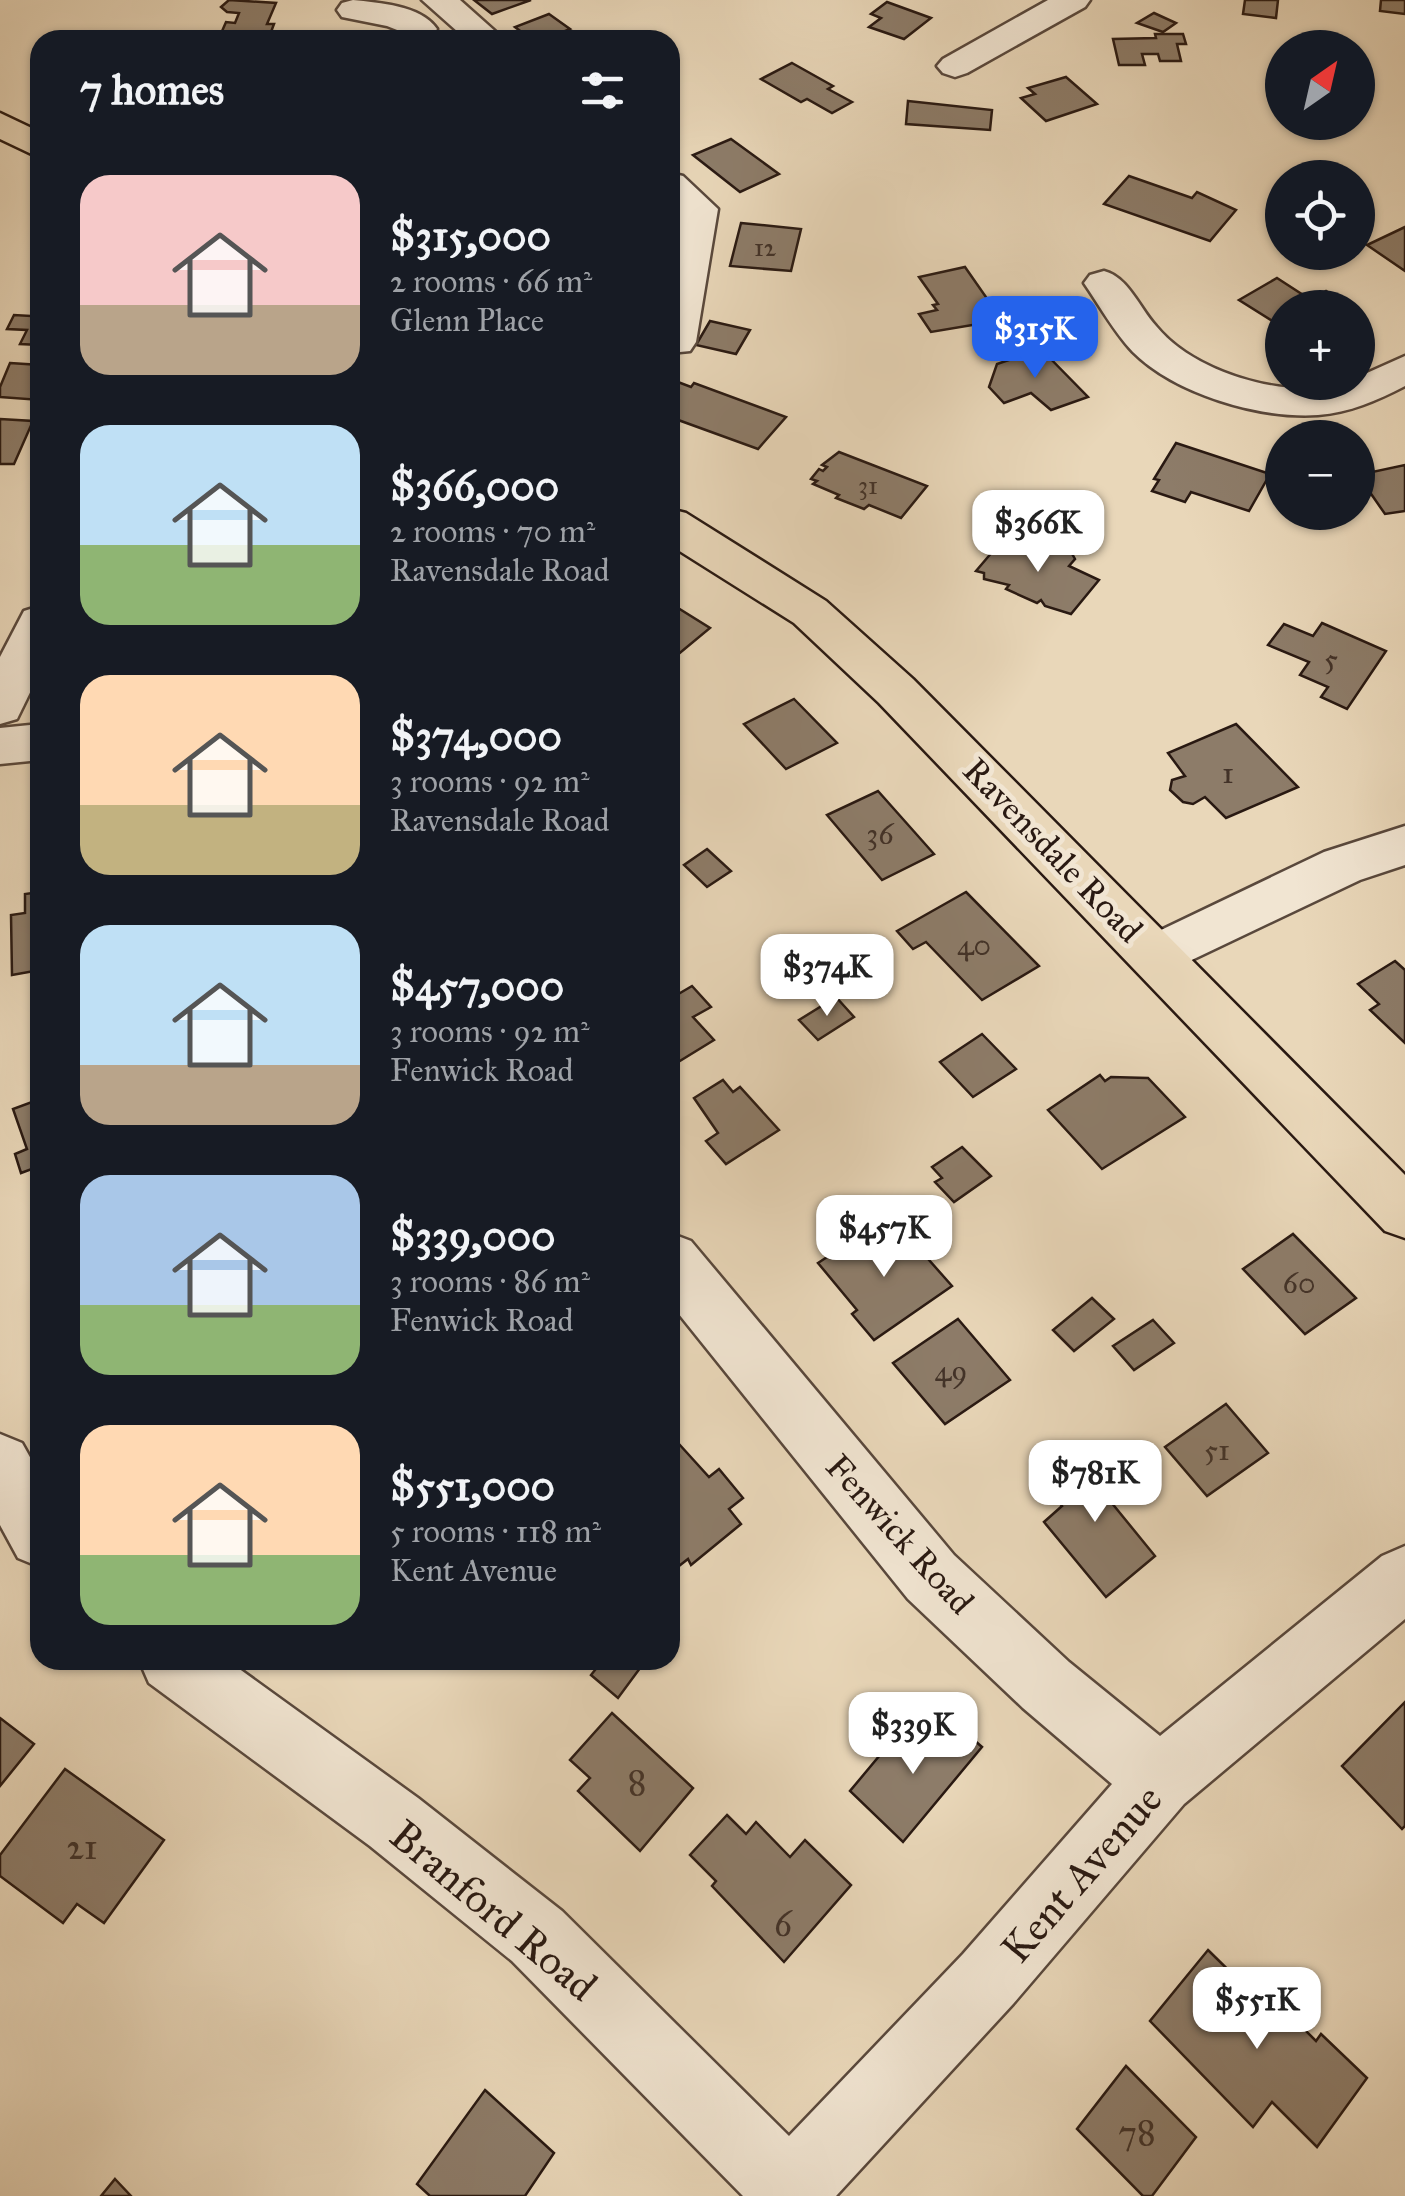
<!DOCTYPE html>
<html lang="en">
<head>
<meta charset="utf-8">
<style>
	body { margin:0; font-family:"IM FELL Great Primer",serif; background:#20242c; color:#f1f3f6; height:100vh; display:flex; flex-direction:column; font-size:38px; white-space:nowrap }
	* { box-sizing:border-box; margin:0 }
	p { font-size:32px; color:#9ea1a6 }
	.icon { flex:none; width:55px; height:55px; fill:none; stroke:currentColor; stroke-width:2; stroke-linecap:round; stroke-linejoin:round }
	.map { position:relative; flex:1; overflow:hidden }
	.side { position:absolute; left:30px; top:30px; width:650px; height:1640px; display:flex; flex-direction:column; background:#171b24; border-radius:30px; box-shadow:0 2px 8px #0004 }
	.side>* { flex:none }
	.needle { width:65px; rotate:34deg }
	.buttons { position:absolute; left:1265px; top:30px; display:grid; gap:20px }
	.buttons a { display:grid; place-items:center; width:110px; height:110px; border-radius:50%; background:#171b24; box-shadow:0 2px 8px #0004; font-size:50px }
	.price { position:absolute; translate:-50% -85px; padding:0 22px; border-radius:20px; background:#fff; color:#222; font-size:32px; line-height:65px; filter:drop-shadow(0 2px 5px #0008) }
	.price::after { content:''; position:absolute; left:50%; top:60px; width:30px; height:22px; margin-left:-15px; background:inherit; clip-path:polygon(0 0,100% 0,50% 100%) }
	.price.active { background:#2563eb; color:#fff }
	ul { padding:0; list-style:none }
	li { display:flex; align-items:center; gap:30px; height:250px; padding:0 50px }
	li span { display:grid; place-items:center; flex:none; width:280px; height:200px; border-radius:30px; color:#555 }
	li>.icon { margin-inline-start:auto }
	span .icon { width:120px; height:120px; fill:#fffc; stroke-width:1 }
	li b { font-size:42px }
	h2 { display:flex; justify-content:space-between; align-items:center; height:120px; padding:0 50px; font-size:42px }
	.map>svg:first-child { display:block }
	.building { fill:#8d7c69; stroke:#291912; stroke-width:2.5 }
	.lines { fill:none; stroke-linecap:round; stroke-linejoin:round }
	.minor-casing { stroke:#59483c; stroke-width:5 }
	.major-casing { stroke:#291912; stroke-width:5 }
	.minor { fill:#f1e5d2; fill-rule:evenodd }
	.major { fill:#e9d7b9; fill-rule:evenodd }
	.labels { text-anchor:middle; stroke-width:10; stroke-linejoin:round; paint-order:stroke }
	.far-number-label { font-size:25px; fill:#423228 }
	.number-label { font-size:30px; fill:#423228 }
	.street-label { font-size:35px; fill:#291912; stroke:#f1e5d2 }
	.near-number-label { font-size:35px; fill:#423228 }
	.near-street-label { font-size:42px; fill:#291912; stroke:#f1e5d2 }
</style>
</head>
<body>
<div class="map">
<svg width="1405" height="2196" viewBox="0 0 1405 2196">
	<rect width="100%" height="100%" fill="#e9d7b9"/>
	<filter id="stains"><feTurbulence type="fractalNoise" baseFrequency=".002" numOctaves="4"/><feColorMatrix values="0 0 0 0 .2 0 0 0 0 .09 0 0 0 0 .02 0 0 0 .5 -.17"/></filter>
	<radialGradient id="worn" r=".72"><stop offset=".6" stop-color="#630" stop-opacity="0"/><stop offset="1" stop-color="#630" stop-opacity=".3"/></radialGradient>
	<g class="building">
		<polygon points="229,0 276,3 267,24 274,24 268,40 219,38 226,22 235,23 239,13 227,12 221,7"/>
		<polygon points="474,0 531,0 492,14"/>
		<polygon points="1245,0 1278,0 1276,18 1243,14"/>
		<polygon points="1381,0 1405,0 1405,14 1380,11"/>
		<polygon points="887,2 931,18 904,39 869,27 881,18 871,14"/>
		<polygon points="1154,13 1176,23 1163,32 1137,23"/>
		<polygon points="549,14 570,29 553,36 559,40 532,40 515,27"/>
		<polygon points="1155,34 1183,34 1186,44 1177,44 1181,61 1160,61 1158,54 1142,54 1145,65 1119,65 1113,39 1156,38"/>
		<polygon points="792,63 833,86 828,89 852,102 832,113 807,99 801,102 761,79"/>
		<polygon points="1066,77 1097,104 1046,121 1021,98 1035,94 1028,88"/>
		<polygon points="908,101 992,110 990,130 906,124"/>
		<polygon points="731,139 779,174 740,192 693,155"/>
		<polygon points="1129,176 1192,198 1197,192 1236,210 1210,241 1104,204"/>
		<polygon points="741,223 801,229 791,271 730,266"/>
		<polygon points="1405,227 1405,271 1367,245"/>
		<polygon points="965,267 1002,320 931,332 919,314 937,310 933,305 938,304 919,277"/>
		<polygon points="1277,278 1311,300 1326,291 1352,308 1282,308 1282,327 1239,300"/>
		<polygon points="33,311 40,312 40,345 20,344 27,330 7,329 14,315 31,316"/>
		<polygon points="710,321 750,330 736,354 696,345"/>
		<polygon points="1041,349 1088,397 1051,410 1031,393 1004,403 989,387 997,364"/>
		<polygon points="10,363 40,365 40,400 0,397 0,387"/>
		<polygon points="670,379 691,387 694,383 786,417 758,449 670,417"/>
		<polygon points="0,419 33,421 14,464 0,464"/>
		<polygon points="1176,443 1270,474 1249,511 1191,492 1185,502 1152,491 1159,480 1154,479"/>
		<polygon points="839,452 927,486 901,518 869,505 864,509 836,498 839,495 813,484 817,481 811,479 819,469 823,471 827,467 822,465"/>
		<polygon points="1405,465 1405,511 1385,514 1358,475"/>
		<polygon points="1005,537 1047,555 1053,549 1071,552 1075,559 1069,566 1099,580 1071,614 1045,606 1041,600 1037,603 1006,589 1009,585 984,579 984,573 976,571"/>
		<polygon points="670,603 710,628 670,661"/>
		<polygon points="1322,623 1386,651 1347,709 1321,697 1328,687 1300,675 1309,662 1268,645 1284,624 1313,636"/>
		<polygon points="794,699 837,743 786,769 744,724"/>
		<polygon points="1236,724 1298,787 1226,818 1205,797 1193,804 1183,802 1170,790 1172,780 1185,776 1168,753"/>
		<polygon points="878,791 934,854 882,880 827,815"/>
		<polygon points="707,849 731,871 707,887 684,865"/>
		<polygon points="40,892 40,970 12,975 11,915 25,913 25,894"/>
		<polygon points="966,892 1039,966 982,1000 926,942 913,949 897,931"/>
		<polygon points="1395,961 1405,970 1405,1043 1370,1010 1379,1004 1358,984"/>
		<polygon points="692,986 711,1007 693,1017 714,1040 670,1067 670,999"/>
		<polygon points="836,997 854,1017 818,1040 799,1020"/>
		<polygon points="982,1034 1016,1069 973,1097 940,1062"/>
		<polygon points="1100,1075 1105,1081 1111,1077 1148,1078 1185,1117 1102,1169 1048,1110"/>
		<polygon points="723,1080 733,1092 740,1087 779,1130 726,1164 706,1141 718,1133 694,1098"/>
		<polygon points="40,1099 40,1166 21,1173 15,1154 27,1149 13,1109"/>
		<polygon points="962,1147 991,1176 954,1202 935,1182 942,1178 932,1167"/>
		<polygon points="870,1229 886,1248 906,1234 952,1286 874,1340 852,1314 857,1310 818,1263"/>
		<polygon points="1293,1234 1356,1298 1305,1334 1243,1269"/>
		<polygon points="1092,1298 1114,1319 1074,1351 1053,1330"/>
		<polygon points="958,1319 1010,1380 945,1424 893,1363"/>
		<polygon points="1153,1320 1174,1343 1134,1370 1113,1346"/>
		<polygon points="1226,1404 1268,1453 1207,1496 1165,1447"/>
		<polygon points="679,1444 709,1477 719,1469 743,1498 729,1509 741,1524 691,1565 688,1559 670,1573 670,1451"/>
		<polygon points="1094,1450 1119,1478 1102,1491 1155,1556 1106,1597 1044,1522 1062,1506 1044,1483"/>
		<polygon points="603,1660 646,1660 618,1698 591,1675"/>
		<polygon points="1405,1702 1405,1826 1402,1829 1342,1766"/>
		<polygon points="612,1713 693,1788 640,1851 578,1791 590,1778 570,1760"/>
		<polygon points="0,1718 34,1744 0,1786"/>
		<polygon points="905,1725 914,1733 920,1726 942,1747 958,1726 982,1747 903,1842 850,1791"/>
		<polygon points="65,1769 164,1840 104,1923 77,1904 63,1923 0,1876 0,1855"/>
		<polygon points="727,1815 746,1834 756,1822 790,1857 805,1840 851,1885 784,1962 712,1886 716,1881 690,1855"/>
		<polygon points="1208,1950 1271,2012 1279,2004 1316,2041 1321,2034 1367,2078 1317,2147 1272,2102 1253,2127 1150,2021"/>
		<polygon points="1126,2066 1196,2137 1152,2196 1143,2196 1077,2129"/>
		<polygon points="485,2090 554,2153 525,2196 430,2196 417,2184"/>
		<polygon points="115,2179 131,2196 101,2196"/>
	</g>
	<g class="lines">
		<defs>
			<g id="minor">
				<path d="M353,0C379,3 421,5 437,29L432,36L420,39L387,26L342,17L337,10L342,3Z"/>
				<polygon points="422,0 460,0 505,40 467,40"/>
				<polygon points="1048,0 1090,0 1085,7 967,73 955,77 943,73 937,66 943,59"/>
				<polygon points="670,173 683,176 718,209 696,342 690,351 670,353 670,264 679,212 670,204"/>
				<path d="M1104,271C1128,277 1139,307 1156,326C1189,366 1253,387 1304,389C1322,389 1339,382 1358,382V377L1405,356V386C1378,400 1349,413 1318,415C1260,419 1175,394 1133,352C1114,332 1100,306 1084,283L1090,275Z"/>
				<polygon points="40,606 40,672 17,719 0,724 0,657 24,611"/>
				<polygon points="40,724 40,760 0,764 0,728"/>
				<polygon points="1405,826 1405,865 1360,880 1156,977 1138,971 1130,956 1138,941 1324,852"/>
				<polygon points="670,1233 691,1241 954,1555 1069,1662 1160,1736 1382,1556 1405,1546 1405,1619 1184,1804 1013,2004 836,2196 743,2196 512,1961 370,1846 149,1683 139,1660 227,1660 418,1798 562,1911 789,2136 963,1954 1112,1784 1023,1708 908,1599 670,1303"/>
				<polygon points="0,1434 22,1443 40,1475 40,1567 18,1558 0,1525"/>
			</g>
			<g id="major">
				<polygon points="0,113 40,132 40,158 0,139"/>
				<polygon points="670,509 686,513 826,601 913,679 1405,1175 1405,1238 1385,1231 879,703 794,623 670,545"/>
			</g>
		</defs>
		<use href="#minor" class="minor-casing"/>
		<use href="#major" class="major-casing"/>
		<use href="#minor" class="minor"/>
		<use href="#major" class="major"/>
	</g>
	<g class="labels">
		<g class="far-number-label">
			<text x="765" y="256">12</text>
			<text x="868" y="494">31</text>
		</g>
		<g class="number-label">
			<text x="1331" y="669">5</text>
			<text x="1228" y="783">1</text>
			<text x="880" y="844">36</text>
			<text x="974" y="955">40</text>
			<text x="1299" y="1293">60</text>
			<text x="951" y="1381">49</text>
			<text x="1217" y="1460">51</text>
		</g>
		<g class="street-label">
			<text transform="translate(1053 850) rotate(46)" y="12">Ravensdale Road</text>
			<text transform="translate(900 1534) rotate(48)" y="12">Fenwick Road</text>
		</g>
		<g class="near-number-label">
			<text x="637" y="1795">8</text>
			<text x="82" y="1859">21</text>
			<text x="783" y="1936">6</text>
			<text x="1137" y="2145">78</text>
		</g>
		<g class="near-street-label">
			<text transform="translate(1081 1873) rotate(-49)" y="15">Kent Avenue</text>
			<text transform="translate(494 1910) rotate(40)" y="15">Branford Road</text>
		</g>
	</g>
	<rect width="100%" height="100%" filter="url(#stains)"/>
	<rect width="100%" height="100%" fill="url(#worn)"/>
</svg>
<div class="buttons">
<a><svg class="needle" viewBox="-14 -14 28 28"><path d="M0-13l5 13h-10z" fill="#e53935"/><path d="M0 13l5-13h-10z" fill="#9ea1a6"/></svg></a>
<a><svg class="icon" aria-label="locate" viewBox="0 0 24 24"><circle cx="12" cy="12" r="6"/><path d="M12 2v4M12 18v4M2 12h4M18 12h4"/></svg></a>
<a>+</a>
<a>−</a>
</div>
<b class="price active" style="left:1035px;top:381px">$315K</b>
<b class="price" style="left:1038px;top:575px">$366K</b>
<b class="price" style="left:827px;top:1019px">$374K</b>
<b class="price" style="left:884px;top:1280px">$457K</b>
<b class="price" style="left:1095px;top:1525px">$781K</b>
<b class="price" style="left:913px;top:1777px">$339K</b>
<b class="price" style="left:1257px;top:2052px">$551K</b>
<section class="side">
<h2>7 homes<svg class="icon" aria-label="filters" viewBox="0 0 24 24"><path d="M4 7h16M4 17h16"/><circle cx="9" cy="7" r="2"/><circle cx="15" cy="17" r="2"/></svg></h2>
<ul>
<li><span style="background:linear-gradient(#f6c9c9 65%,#b9a48a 0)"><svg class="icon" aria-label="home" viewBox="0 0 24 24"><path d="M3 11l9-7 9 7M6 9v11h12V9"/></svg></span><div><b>$315,000</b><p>2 rooms · 66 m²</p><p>Glenn Place</p></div></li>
<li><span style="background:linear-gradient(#bfe0f5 60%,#8fb573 0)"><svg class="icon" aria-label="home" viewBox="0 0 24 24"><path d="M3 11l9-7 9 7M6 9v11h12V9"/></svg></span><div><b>$366,000</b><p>2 rooms · 70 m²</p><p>Ravensdale Road</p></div></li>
<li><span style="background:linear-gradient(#ffd9b3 65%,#c2b280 0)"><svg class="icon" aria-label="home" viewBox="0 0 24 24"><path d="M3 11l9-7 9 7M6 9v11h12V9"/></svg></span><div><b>$374,000</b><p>3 rooms · 92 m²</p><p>Ravensdale Road</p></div></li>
<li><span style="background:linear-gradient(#bfe0f5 70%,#b9a48a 0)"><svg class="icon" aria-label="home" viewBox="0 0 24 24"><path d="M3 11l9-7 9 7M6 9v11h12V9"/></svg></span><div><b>$457,000</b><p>3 rooms · 92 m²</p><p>Fenwick Road</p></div></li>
<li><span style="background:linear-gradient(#a9c7e8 65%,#8fb573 0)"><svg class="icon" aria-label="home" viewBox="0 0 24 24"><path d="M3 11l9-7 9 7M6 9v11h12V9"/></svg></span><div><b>$339,000</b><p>3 rooms · 86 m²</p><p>Fenwick Road</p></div></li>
<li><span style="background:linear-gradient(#ffd9b3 65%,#8fb573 0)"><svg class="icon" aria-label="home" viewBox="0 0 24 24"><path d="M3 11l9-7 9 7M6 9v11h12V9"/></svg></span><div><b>$551,000</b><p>5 rooms · 118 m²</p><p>Kent Avenue</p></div></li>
</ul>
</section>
</div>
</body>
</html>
